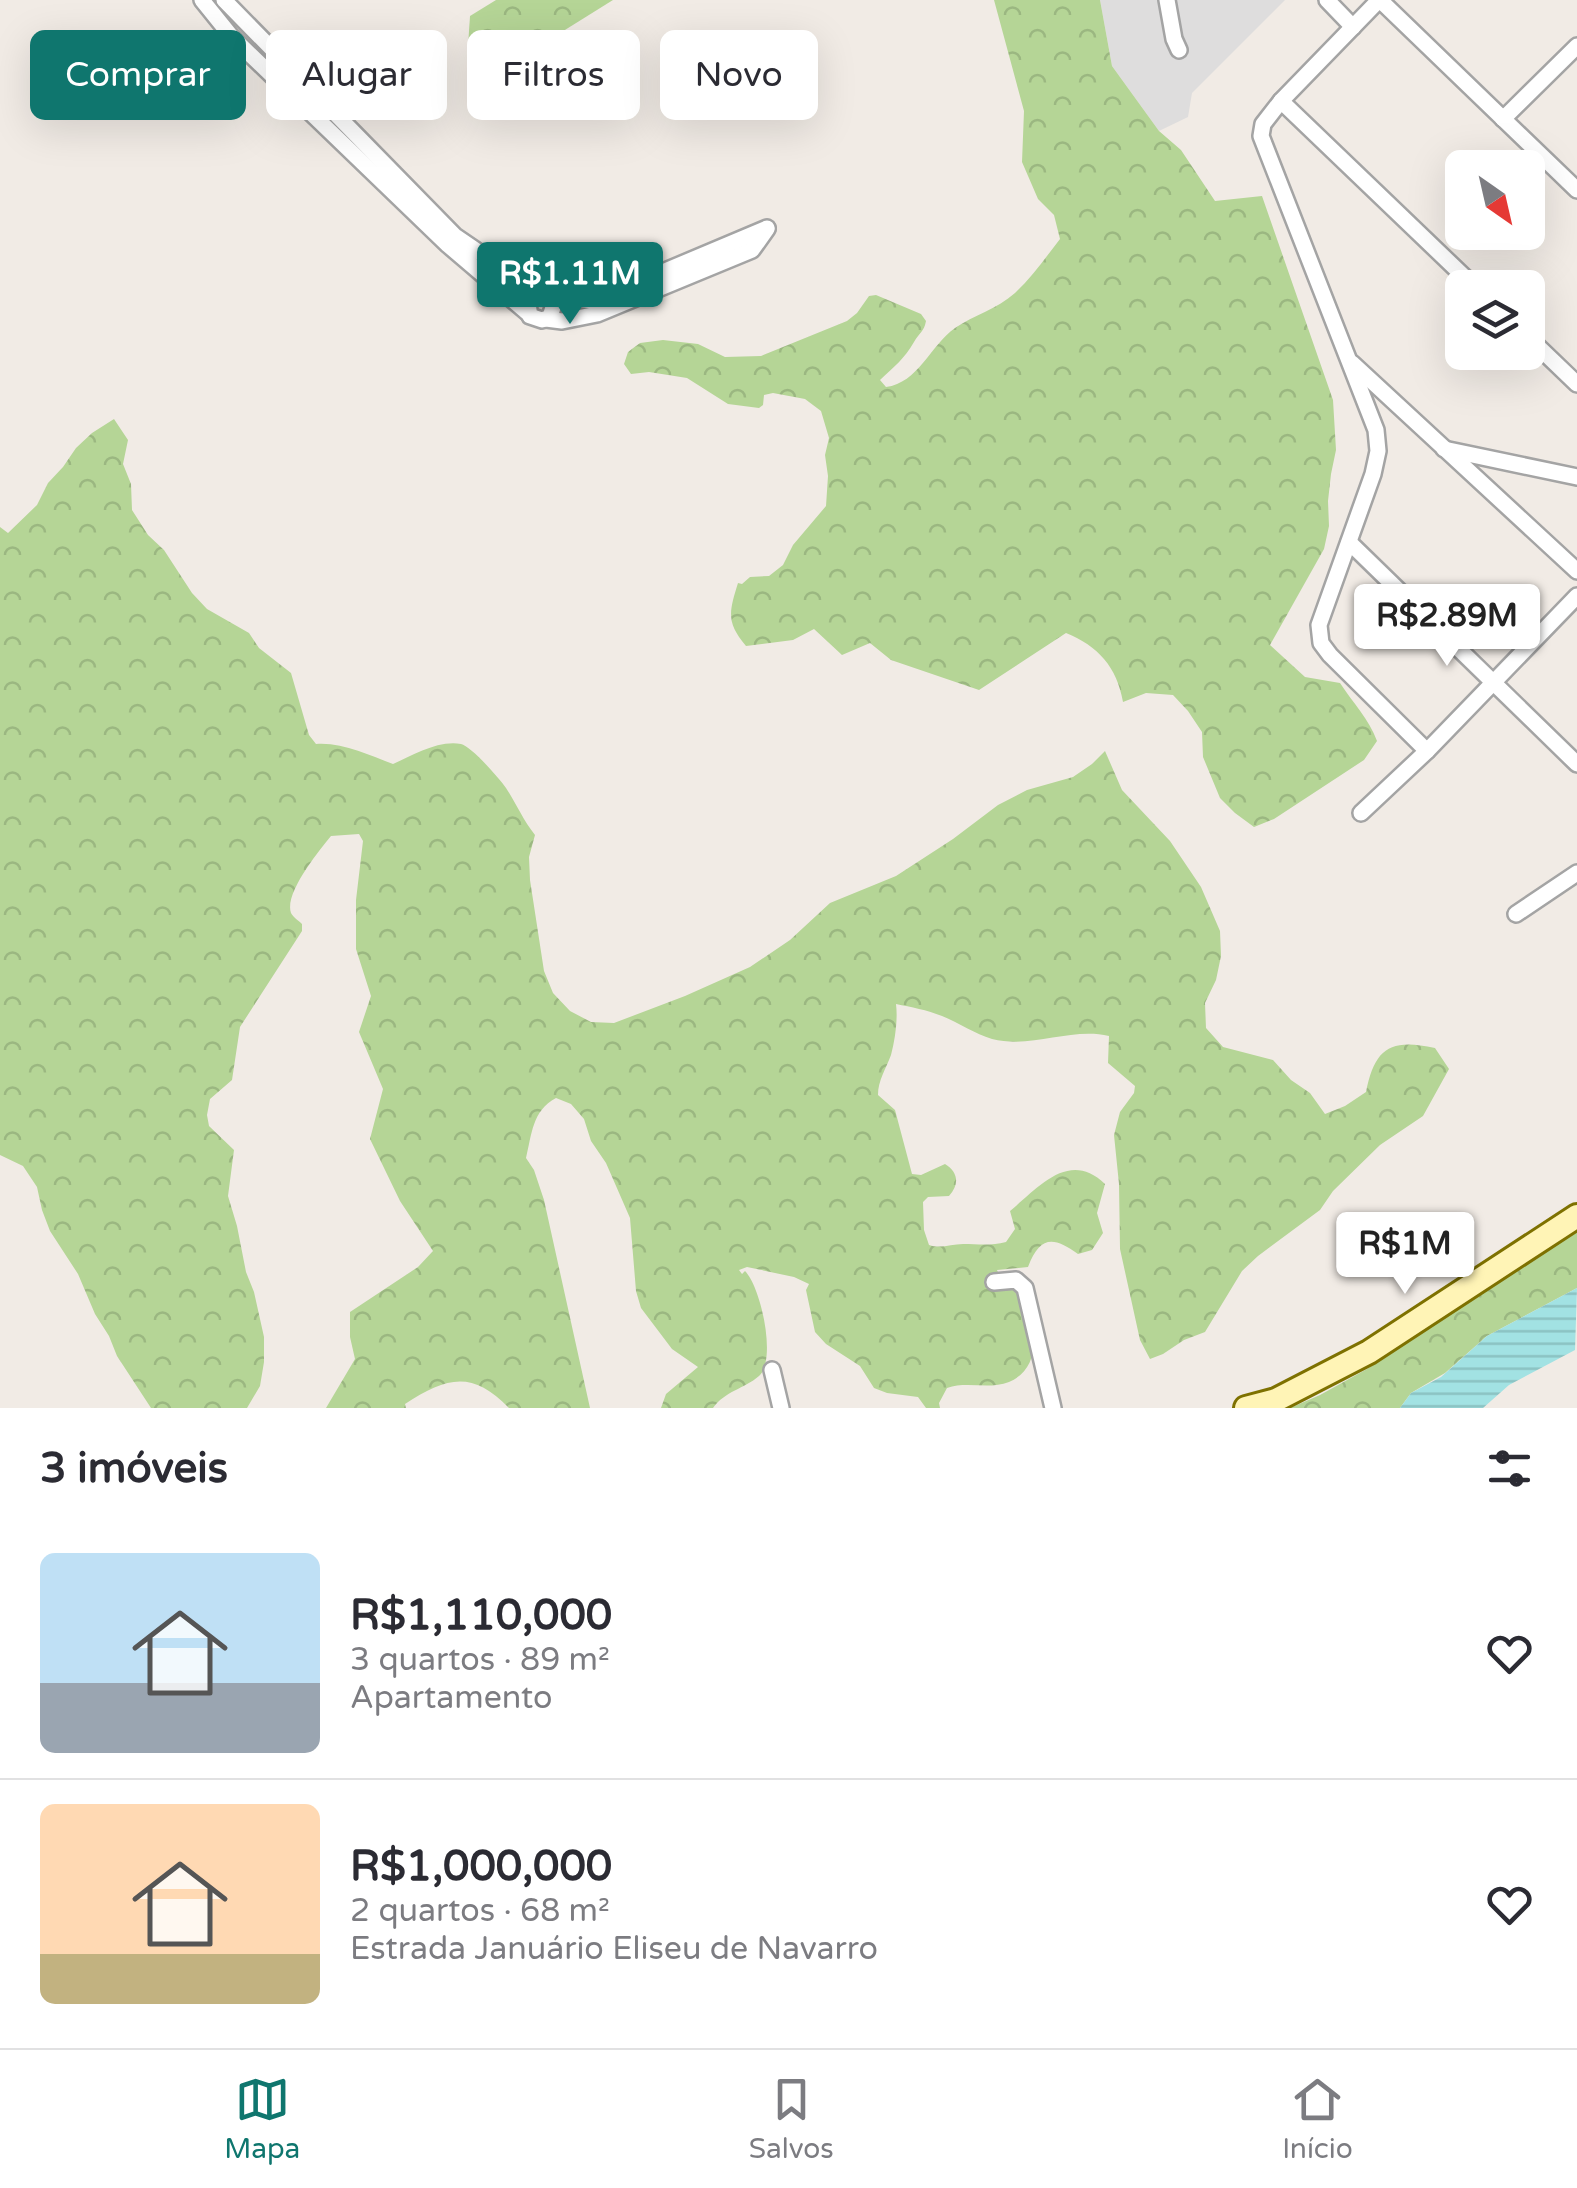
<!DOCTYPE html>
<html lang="pt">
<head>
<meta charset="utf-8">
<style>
	body { margin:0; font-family:"Varela Round",sans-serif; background:#f7f7f7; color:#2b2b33; height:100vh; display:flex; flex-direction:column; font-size:38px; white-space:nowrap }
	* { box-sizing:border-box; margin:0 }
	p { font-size:32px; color:#7c7c81 }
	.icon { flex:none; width:55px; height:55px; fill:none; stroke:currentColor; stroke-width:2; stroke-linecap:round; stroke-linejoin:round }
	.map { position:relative; height:1408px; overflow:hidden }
	.panel { display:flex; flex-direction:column; background:#fff; flex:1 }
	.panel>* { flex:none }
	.guide { position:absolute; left:30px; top:30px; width:1000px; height:90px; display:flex; gap:20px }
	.needle { width:65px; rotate:146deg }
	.tools { position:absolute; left:1445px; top:150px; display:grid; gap:20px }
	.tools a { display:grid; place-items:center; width:100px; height:100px; border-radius:15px; background:#fff; box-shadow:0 10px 40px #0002; font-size:50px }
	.price { position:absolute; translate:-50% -85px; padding:0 22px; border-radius:10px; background:#fff; color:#222; font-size:32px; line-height:65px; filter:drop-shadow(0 2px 5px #0008) }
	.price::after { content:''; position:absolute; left:50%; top:60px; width:30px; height:22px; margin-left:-15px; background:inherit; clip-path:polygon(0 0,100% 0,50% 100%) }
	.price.on { background:#0f766e; color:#fff }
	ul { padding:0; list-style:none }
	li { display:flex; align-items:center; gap:30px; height:250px; padding:0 40px }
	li+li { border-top:2px solid #e1e1e2 }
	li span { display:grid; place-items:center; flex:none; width:280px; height:200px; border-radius:15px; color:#555 }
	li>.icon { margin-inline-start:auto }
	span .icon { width:120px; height:120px; fill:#fffc; stroke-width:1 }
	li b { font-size:42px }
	h2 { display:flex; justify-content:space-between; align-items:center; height:120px; padding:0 40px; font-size:42px }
	.tag { padding:0 35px; border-radius:15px; background:#fff; box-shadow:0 10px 40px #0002; font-size:35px; line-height:90px }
	.tag.on { background:#0f766e; color:#fff }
	.dock { display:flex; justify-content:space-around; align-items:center; height:140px; border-top:2px solid #e1e1e2; background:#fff; font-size:28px; color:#7c7c81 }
	.dock a { display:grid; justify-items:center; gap:5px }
	.dock .on { color:#0f766e }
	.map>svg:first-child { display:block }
	.residential { fill:#dedddd }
	.forest { fill:url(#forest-crowns) }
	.water { fill:url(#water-rules) }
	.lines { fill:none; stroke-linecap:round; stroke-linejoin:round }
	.street-casing { stroke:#a4a4a4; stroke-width:20 }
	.secondary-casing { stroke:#7e7100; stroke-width:28 }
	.street { stroke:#fff; stroke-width:15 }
	.secondary { stroke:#fff4b6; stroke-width:22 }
</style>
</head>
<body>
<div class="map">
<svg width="1577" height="1408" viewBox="0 0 1577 1408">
	<defs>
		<pattern id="forest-crowns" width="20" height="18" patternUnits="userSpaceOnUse" patternTransform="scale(2.5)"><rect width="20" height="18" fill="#b5d596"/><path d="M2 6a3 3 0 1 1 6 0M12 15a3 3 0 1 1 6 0" fill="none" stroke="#9bb781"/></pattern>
		<pattern id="water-rules" width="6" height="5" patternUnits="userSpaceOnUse" patternTransform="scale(2.5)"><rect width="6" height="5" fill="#a2e2e3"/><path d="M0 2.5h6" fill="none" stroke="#8bc2c2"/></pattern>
	</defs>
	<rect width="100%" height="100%" fill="#f1ebe5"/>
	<polygon class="residential" points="1100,0 1285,0 1192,93 1188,117 1159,131 1112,66"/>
	<g class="forest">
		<polygon points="496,0 613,0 488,78 468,46 470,16"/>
		<path d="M994,0H1100L1112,66L1159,131L1181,150L1215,201L1262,196L1333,400L1336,450L1331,474L1328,501L1329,526L1324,549L1270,645L1305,677L1340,683C1353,703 1369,719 1377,741L1364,760L1274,819L1254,827L1235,813L1220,798L1203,757L1202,732L1188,711L1173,695L1146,693L1123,702C1117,667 1098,646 1066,633L979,690L891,660L870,643L842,655L814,629L793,640L746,646C726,622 729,612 738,583L742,584L750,577L769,576L783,565L793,545L826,506L828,476L825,455L829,438L821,411L805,399L773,393L764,395L763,405L759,408L728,404L687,378L649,372L631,374L624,364L628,352L640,343L663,340L698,344L725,357L761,356L847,321L857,313L869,296L876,295L921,314L926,321C924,332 919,333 914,342C904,359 895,366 880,380L886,387C918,383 930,346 955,328C974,315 997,309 1015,293C1032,277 1046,257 1060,239L1054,215L1038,199L1022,162L1024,111Z"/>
		<path d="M114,419L128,440L123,464L131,484L132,510L148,535L164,550L192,593L207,609L249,633L259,648L291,673L309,735L316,744C342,742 369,755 393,764C414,755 438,740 461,744C471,746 499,778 506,788C516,803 523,820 535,835L529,857L530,880L544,971L553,993L570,1011L591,1022L614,1023L685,996L750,967L790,940L830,903L896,876L953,839L998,805L1027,790L1073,777L1092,764L1105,751L1122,790L1170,841L1201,887L1220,931L1221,956L1216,980L1205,1003L1206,1028L1223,1047L1273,1060L1291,1080L1310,1093L1325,1114L1345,1106L1366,1092C1375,1048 1390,1038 1435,1048L1449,1069L1423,1116L1380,1145L1333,1191L1320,1210L1258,1256L1242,1271L1205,1332L1184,1340L1163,1354L1150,1359L1140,1340L1120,1249L1119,1184L1114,1135L1120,1112L1134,1093L1135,1086L1108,1063L1109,1036C1071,1027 1032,1049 992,1039C975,1034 959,1023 942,1016C927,1010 911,1007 896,1004C898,1019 895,1040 891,1055C886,1069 878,1080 878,1095L895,1110L912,1174L921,1175L945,1164C958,1172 960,1184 949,1196L928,1197L923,1202L924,1230L929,1245C941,1249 951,1244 963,1244C978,1244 991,1246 1006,1242L1015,1229L1010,1211C1038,1188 1069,1149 1105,1184L1097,1213L1103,1233L1092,1250L1078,1254C1053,1236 1040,1236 1028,1267L997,1270C1001,1281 1010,1285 1017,1294C1036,1320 1045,1367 1009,1382C989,1390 967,1381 947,1388L939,1403L940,1408H926L918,1397L887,1393L874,1388L860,1366L826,1344L815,1332L806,1290L809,1284L794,1277L747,1267L739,1270L742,1274L745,1271C761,1287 777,1360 759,1376C744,1389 725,1391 713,1408H661L666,1394L698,1367L672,1349L641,1308L636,1291L630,1218L606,1163L591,1141L584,1119L571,1104L556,1098C532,1111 532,1134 526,1158L534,1170L544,1200L590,1408H509C472,1370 447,1377 405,1404L406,1408H326L355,1359L350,1337V1312L418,1267L433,1251L400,1201L370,1139L383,1089L359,1032L371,996L356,949V900L363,841L359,834L331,836C319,851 284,893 291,913C293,917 299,921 302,924V931L240,1027L232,1080L210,1099L207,1115L209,1126L234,1150L228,1196L237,1226L246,1272L254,1292L264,1337V1362L260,1386L247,1408H151L117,1356L109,1336L95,1314L78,1274L50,1231L42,1210L37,1187L23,1166L0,1155V527L8,533L37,505L48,483L63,467L76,448L92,433Z"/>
		<polygon points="1577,1230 1577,1288 1487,1336 1445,1373 1411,1393 1400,1408 1290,1408 1320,1395 1367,1369"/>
	</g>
	<polygon class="water" points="1577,1288 1575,1350 1509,1385 1483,1408 1400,1408 1411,1393 1441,1377 1487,1336"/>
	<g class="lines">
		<defs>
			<g id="street">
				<polyline points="202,0 231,36 448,245 529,314"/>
				<polyline points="224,0 455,236 540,294"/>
				<polyline points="1167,0 1174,39 1179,50"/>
				<polyline points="1327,0 1353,27"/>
				<polyline points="1379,0 1281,101 1263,124 1261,136 1376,430 1378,451 1373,474 1319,625 1321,643 1330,655 1427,751"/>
				<polyline points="1380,0 1577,190"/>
				<polyline points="1281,101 1476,288"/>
				<polyline points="1503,119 1577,46"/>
				<polyline points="549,296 554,304 550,317 542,320 530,316 528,304 536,295 594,301 767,228"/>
				<polyline points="546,319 562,321 597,314 752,250 767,229"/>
				<polyline points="1528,337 1577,384"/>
				<polyline points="1352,363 1577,571"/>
				<polyline points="1444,449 1577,477"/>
				<polyline points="1349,542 1577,764"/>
				<polyline points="1361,813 1427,751 1577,596"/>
				<polyline points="1516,914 1577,873"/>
				<polyline points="994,1282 1016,1280 1025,1288 1053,1408"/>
				<polyline points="772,1370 781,1408"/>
			</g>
			<polyline id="secondary" points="1246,1408 1276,1400 1369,1352 1577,1216"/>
		</defs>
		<use href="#street" class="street-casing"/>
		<use href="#secondary" class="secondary-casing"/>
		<use href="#street" class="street"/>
		<use href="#secondary" class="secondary"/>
	</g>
</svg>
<div class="tools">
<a><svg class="needle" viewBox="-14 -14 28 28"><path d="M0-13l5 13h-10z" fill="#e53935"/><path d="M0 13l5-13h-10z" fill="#7c7c81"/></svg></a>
<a><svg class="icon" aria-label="layers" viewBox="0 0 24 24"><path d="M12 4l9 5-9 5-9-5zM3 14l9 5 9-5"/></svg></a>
</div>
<b class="price on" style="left:570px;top:327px">R$1.11M</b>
<b class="price" style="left:1447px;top:669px">R$2.89M</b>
<b class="price" style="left:1405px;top:1297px">R$1M</b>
<div class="guide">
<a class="tag on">Comprar</a>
<a class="tag">Alugar</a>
<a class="tag">Filtros</a>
<a class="tag">Novo</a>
</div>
</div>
<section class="panel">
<h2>3 imóveis<svg class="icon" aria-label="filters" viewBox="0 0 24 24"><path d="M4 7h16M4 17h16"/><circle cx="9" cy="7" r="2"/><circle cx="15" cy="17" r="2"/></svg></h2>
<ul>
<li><span style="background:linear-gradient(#bfe0f5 65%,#9aa5b1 0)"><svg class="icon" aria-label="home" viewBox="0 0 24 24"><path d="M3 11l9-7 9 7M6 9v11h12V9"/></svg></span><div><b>R$1,110,000</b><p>3 quartos · 89 m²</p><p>Apartamento</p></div><svg class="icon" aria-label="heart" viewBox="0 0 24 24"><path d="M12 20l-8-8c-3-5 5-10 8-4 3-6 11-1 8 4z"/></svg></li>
<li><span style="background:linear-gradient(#ffd9b3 75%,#c2b280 0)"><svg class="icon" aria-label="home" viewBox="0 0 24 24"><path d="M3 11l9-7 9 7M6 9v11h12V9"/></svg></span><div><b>R$1,000,000</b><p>2 quartos · 68 m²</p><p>Estrada Januário Eliseu de Navarro</p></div><svg class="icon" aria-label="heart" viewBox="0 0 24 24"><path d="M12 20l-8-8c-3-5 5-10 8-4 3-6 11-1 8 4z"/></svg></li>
</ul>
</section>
<nav class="dock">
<a class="on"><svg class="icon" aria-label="map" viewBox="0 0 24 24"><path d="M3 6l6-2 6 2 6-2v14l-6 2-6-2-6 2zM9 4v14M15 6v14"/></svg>Mapa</a>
<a><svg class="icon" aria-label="saved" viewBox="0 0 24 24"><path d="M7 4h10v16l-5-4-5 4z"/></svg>Salvos</a>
<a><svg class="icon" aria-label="home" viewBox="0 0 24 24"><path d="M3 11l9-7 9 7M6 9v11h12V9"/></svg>Início</a>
</nav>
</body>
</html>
